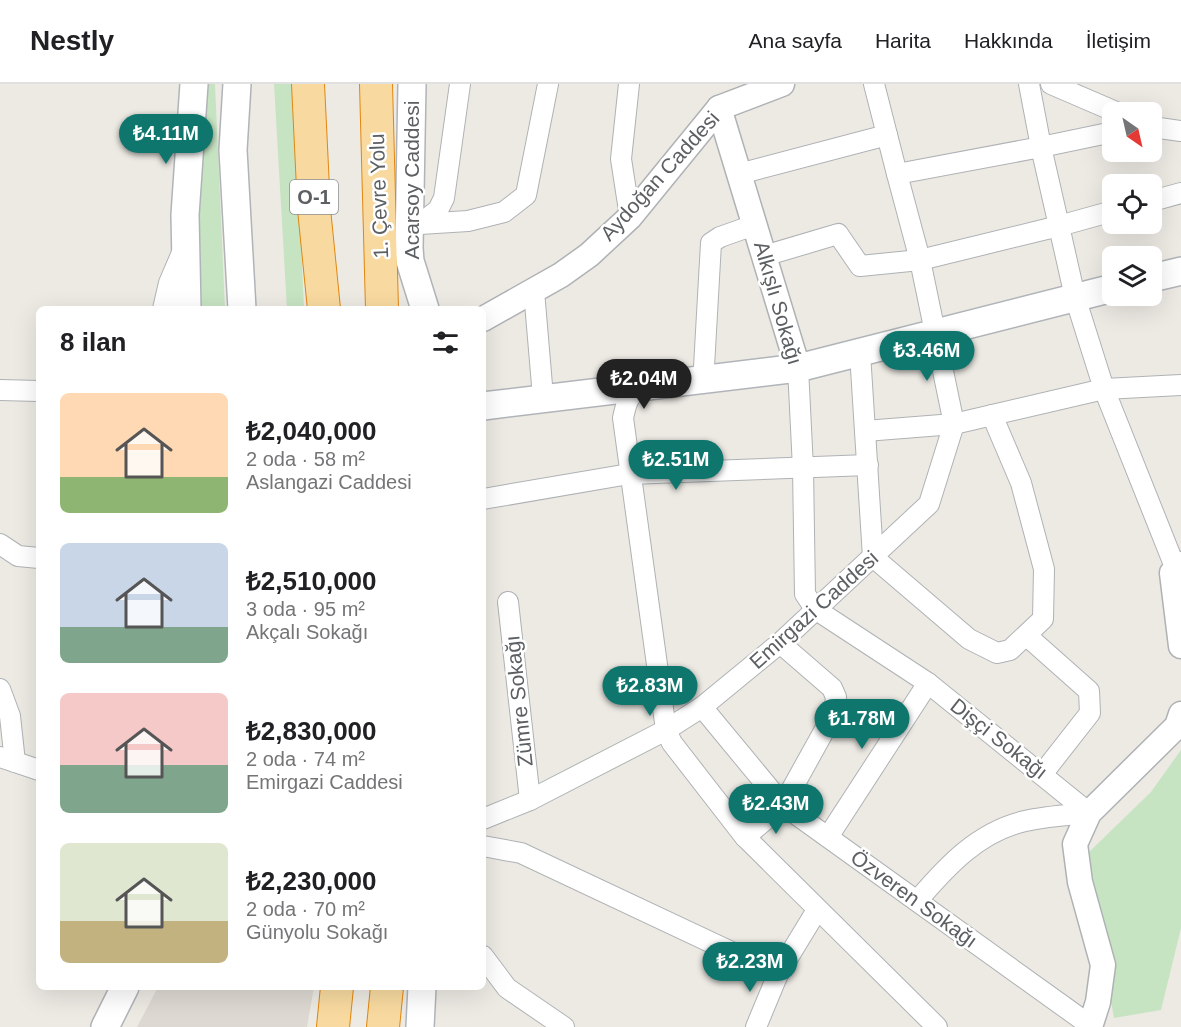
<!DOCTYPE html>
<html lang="tr">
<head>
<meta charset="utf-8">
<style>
	body { margin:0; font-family:Arial,sans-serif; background:#f6f6f6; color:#202124; height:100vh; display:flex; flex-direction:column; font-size:22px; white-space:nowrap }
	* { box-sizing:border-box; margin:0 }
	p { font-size:20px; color:#757577 }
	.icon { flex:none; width:33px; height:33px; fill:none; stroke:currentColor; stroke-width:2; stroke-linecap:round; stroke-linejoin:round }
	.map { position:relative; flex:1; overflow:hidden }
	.details { position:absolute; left:36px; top:222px; width:450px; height:684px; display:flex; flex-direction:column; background:#fff; border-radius:9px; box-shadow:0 6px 24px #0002 }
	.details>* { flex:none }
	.needle { width:39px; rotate:146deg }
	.buttons { position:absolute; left:1102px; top:18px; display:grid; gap:12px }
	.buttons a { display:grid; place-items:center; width:60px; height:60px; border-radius:9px; background:#fff; box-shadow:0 6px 24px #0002; font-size:30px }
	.price { position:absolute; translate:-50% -51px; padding:0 14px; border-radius:21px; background:#0f766e; color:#fff; font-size:20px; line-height:39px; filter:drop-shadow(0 2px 3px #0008) }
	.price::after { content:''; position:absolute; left:50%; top:36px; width:18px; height:14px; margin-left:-9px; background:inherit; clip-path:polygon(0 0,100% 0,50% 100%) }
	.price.on { background:#222; color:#fff }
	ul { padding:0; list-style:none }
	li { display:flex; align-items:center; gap:18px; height:150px; padding:0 24px }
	li span { display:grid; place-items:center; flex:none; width:168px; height:120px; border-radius:9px; color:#555 }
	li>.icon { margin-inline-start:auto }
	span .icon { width:72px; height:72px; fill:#fffc; stroke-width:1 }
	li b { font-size:26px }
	h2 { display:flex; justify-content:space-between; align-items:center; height:72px; padding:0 24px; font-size:26px }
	header { display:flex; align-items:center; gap:36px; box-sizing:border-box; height:84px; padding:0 30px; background:#fff; border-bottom:2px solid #e0e0e0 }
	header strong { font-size:28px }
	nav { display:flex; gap:33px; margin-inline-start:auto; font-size:21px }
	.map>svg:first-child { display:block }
	.education { fill:#ddd9d2 }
	.green { fill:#c6e3c2 }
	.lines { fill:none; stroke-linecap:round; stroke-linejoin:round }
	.minor-casing { stroke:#afb2b5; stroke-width:22 }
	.tertiary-casing { stroke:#afb2b5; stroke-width:27 }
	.secondary-casing { stroke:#b0b4b8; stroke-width:30 }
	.trunk-casing { stroke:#e2860f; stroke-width:34 }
	.minor { stroke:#fff; stroke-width:20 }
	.tertiary { stroke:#fff; stroke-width:24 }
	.secondary { stroke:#fff; stroke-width:27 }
	.trunk { stroke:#f8daa0; stroke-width:32 }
	.labels { text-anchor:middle; stroke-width:5; stroke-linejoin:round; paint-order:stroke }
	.shield { fill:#fff; stroke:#8d9092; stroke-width:1.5 }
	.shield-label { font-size:20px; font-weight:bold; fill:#5c6063 }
	.street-label { font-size:21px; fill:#5c6063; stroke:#fff }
</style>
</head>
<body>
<header>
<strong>Nestly</strong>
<nav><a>Ana sayfa</a><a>Harita</a><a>Hakkında</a><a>İletişim</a></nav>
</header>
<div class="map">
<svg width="1181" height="943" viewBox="0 0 1181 943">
	<rect width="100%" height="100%" fill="#edeae4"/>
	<polygon class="education" points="158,903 314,903 307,943 137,943"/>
	<g class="green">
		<polygon points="206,0 215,0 225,225 202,225 198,119 204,63"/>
		<polygon points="274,0 294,0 304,225 287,225"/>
		<polygon points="1181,666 1181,844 1161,926 1114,934 1085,772 1151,708"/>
	</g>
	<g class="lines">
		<defs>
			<g id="minor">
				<polyline points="629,0 621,75 630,133"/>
				<polyline points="874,0 897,90"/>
				<polyline points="1029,0 1041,63 1113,48"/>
				<polyline points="1051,0 1116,28"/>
				<polyline points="1152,43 1181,47"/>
				<polyline points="739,90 887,51"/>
				<polyline points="1152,117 1181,109"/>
				<polyline points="420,140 468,137 504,128 526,111 548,0"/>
				<polyline points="420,140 438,126 444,114 460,0"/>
				<polyline points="764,172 838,150 860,182 920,176 1059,142 1075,213 1104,305 1175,483"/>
				<polyline points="534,207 543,313"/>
				<polyline points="163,225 169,199 184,164"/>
				<polyline points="860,269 873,473 969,555 997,569 1010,566 1043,535 1044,485 1021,399 992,331"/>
				<polyline points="798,284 803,384 805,510 815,525 928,599 1089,729"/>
				<polyline points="716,294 708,289 704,283 711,159 720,153 754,141"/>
				<path d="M641,303C628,311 626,320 623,334L666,646L672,659L745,753L937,943"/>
				<polyline points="0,306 39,307"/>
				<polyline points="865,347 954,340 920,176 897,90 1041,63 1059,142 1113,127"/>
				<polyline points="483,415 629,390 868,381"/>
				<polyline points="0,460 18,472 39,474"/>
				<polyline points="508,518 530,716"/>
				<polyline points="1027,552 1089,607 1090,629 1043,689"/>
				<polyline points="0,605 10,632 15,678"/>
				<polyline points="702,623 783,721 1091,942"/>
				<polyline points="0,673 39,686"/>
				<polyline points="483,735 530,716 666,646 702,623 780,559 929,420 954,340 1104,305 1181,301"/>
				<polyline points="745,753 783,721 834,629 836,613 832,604 780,559"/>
				<polyline points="828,753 928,599"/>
				<polyline points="483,762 521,769 778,890 817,826"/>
				<path d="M917,817C947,782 978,748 1025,737C1046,732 1068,731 1089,729"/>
				<polyline points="483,872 507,904 564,943"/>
				<polyline points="756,943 778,890"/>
			</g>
			<g id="tertiary">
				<polyline points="719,24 798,284"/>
				<polyline points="483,235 561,191 589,171 630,133 719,24 782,0"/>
				<polyline points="1181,480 1172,489 1181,562"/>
				<polyline points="1090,943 1098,918 1103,881 1080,798 1075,760 1089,729 1177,642 1181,630"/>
			</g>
			<g id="secondary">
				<polyline points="237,0 233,66 242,225"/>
				<polyline points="412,0 409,164 410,177 425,225"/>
				<polyline points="1152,194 1181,187"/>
				<polyline points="187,225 185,131 194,0"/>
				<polyline points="483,322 798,284 1113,204"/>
				<polyline points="105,943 125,903"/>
				<polyline points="420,943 422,903"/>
			</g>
			<g id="trunk">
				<polyline points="308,0 314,125 324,225"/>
				<polyline points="376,0 382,225"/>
				<polyline points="333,943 337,903"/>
				<polyline points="383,943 387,903"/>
			</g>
		</defs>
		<use href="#minor" class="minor-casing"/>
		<use href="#tertiary" class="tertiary-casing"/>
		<use href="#secondary" class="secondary-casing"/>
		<use href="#trunk" class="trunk-casing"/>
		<use href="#minor" class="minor"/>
		<use href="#tertiary" class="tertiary"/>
		<use href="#secondary" class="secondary"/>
		<use href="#trunk" class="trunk"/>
	</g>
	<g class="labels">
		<rect class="shield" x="290" y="96" width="48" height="34" rx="4.5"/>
		<g class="shield-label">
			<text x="314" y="120">O-1</text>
		</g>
		<g class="street-label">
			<text transform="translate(660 92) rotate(-48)" y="7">Aydoğan Caddesi</text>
			<text transform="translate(412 96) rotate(-90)" y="7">Acarsoy Caddesi</text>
			<text transform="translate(379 112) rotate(-92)" y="7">1. Çevre Yolu</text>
			<text transform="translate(778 219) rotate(74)" y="7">Alkışlı Sokağı</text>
			<text transform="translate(814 526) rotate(-42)" y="7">Emirgazi Caddesi</text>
			<text transform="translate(519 617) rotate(-96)" y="7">Zümre Sokağı</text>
			<text transform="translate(999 655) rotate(38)" y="7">Dişçi Sokağı</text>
			<text transform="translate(914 815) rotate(36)" y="7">Özveren Sokağı</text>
		</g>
	</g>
</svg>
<div class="buttons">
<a><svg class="needle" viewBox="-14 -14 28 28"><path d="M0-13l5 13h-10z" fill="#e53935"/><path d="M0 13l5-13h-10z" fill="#757577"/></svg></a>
<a><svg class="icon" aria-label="locate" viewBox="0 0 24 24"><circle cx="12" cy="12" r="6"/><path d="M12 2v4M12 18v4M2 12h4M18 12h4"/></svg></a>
<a><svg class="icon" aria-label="layers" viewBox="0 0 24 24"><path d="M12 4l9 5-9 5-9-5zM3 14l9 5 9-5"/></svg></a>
</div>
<b class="price" style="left:166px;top:81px">₺4.11M</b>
<b class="price" style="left:927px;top:298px">₺3.46M</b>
<b class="price on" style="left:644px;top:326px">₺2.04M</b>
<b class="price" style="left:676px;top:407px">₺2.51M</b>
<b class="price" style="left:650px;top:633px">₺2.83M</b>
<b class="price" style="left:862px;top:666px">₺1.78M</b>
<b class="price" style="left:776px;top:751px">₺2.43M</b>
<b class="price" style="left:750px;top:909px">₺2.23M</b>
<section class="details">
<h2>8 ilan<svg class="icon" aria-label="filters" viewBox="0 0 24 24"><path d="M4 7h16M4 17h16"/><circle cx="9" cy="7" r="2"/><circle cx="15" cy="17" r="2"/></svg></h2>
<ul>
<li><span style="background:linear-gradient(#ffd9b3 70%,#8fb573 0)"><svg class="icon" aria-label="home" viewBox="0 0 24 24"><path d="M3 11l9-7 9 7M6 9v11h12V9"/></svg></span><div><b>₺2,040,000</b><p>2 oda · 58 m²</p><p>Aslangazi Caddesi</p></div></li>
<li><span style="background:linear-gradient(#c9d6e8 70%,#7fa58c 0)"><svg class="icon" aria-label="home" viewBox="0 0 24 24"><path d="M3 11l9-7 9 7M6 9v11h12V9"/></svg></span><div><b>₺2,510,000</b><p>3 oda · 95 m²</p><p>Akçalı Sokağı</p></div></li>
<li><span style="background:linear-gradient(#f6c9c9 60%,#7fa58c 0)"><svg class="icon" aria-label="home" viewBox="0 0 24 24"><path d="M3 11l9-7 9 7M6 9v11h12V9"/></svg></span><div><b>₺2,830,000</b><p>2 oda · 74 m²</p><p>Emirgazi Caddesi</p></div></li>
<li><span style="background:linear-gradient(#dfe7d0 65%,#c2b280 0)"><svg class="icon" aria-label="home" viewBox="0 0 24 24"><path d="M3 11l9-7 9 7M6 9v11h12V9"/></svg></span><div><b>₺2,230,000</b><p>2 oda · 70 m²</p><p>Günyolu Sokağı</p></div></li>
</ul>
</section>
</div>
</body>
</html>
